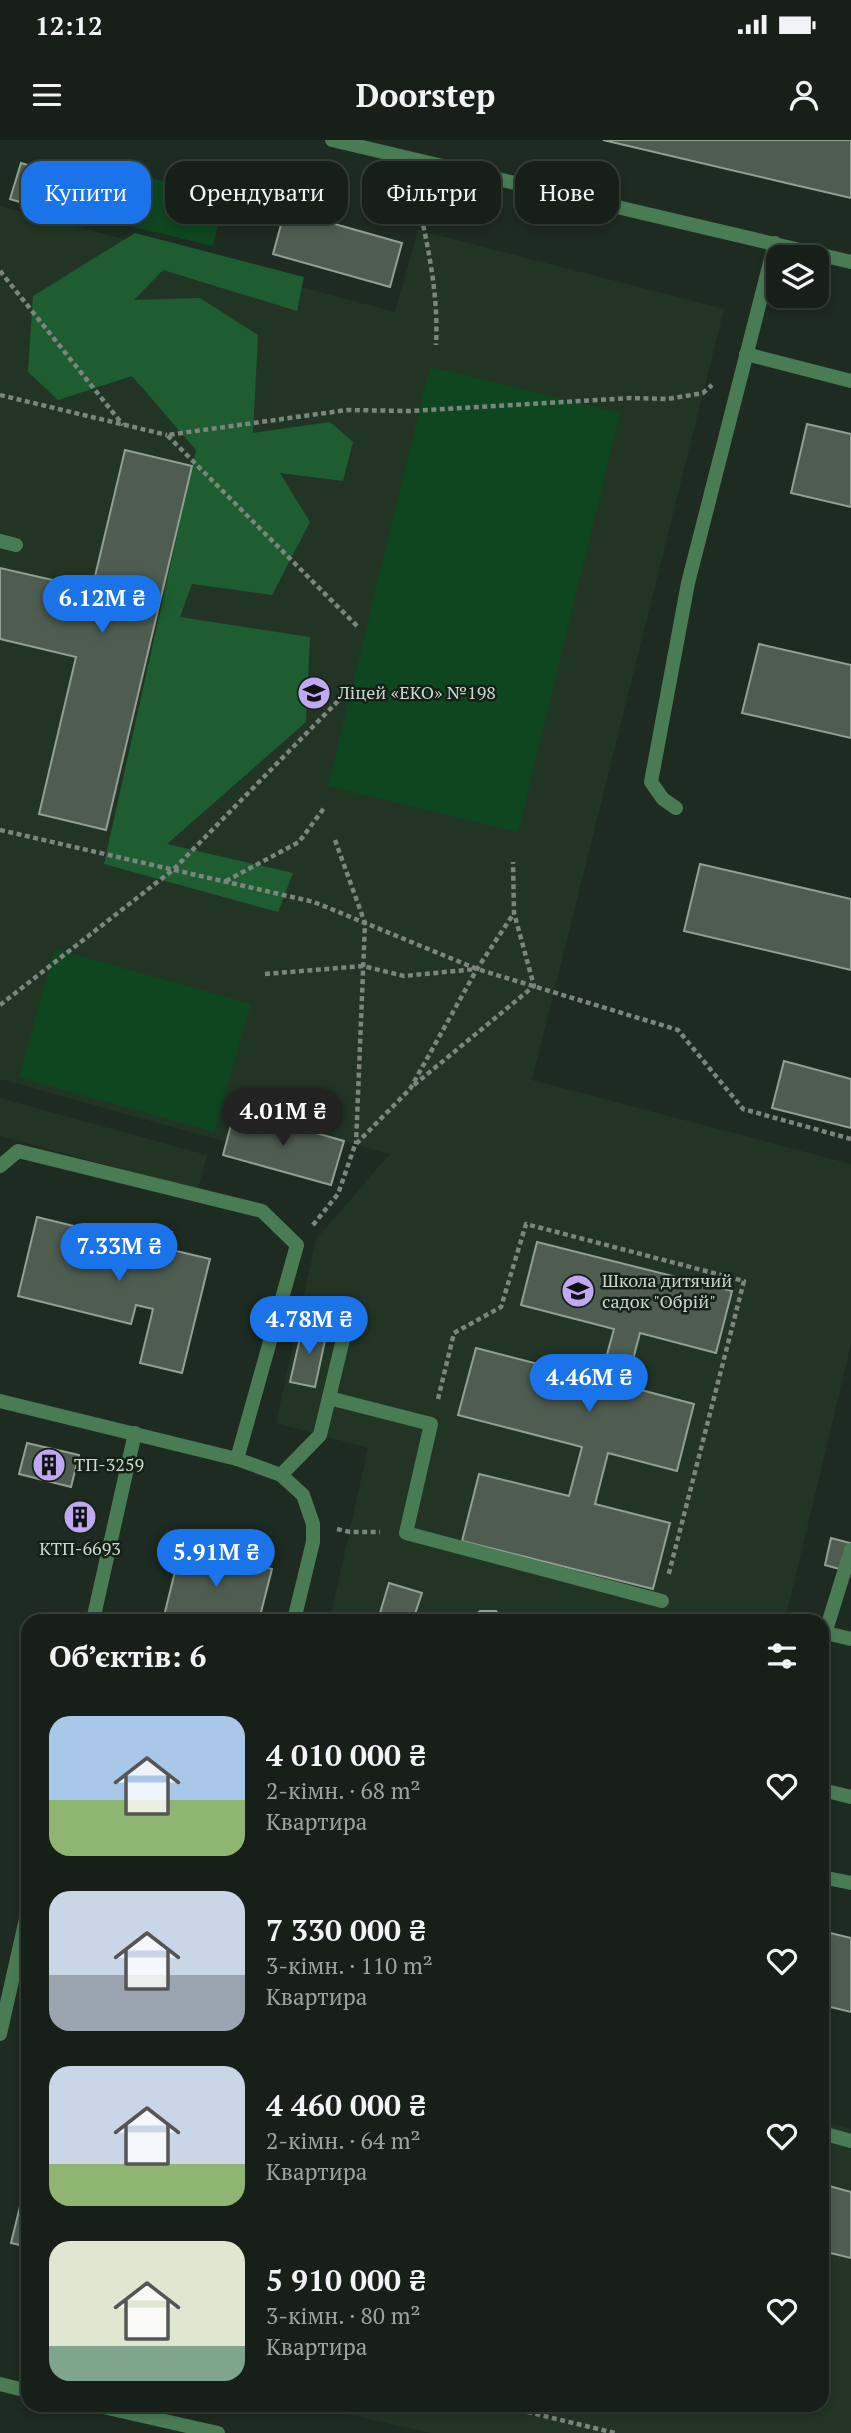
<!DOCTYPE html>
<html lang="uk">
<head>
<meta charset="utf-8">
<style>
	body { margin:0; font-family:"PT Serif",serif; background:#232d25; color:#f1f3f6; height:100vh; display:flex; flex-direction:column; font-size:26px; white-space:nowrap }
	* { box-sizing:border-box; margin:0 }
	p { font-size:23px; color:#9ea3a2 }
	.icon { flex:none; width:38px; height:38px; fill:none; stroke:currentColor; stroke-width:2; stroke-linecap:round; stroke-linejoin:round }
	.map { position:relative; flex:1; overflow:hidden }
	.panel { position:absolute; left:21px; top:1474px; width:808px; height:798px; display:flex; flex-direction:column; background:#162018; border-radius:21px; box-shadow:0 4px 10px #0003,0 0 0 2px #353e37 }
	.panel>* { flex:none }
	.hud { position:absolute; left:21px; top:21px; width:810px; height:63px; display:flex; gap:14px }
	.buttons { position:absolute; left:766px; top:105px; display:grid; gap:14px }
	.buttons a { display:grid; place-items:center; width:63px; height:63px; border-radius:14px; background:#162018; box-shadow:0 4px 10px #0003,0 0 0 2px #353e37; font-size:35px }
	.price { position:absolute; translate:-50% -60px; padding:0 16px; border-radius:24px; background:#1a73e8; color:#fff; font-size:23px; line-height:46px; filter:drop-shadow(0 2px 4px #0008) }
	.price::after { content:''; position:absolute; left:50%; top:42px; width:21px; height:16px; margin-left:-10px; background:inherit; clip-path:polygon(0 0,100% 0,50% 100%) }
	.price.active { background:#222; color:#fff }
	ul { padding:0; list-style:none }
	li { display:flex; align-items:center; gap:21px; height:175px; padding:0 28px }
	li span { display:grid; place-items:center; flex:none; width:196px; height:140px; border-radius:21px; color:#555 }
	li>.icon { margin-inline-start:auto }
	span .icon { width:84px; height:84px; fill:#fffc; stroke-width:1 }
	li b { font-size:30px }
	h2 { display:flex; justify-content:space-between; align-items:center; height:84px; padding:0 28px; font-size:30px }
	.tag { padding:0 24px; border-radius:21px; background:#162018; box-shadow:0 4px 10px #0003,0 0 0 2px #353e37; font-size:24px; line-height:63px }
	.tag.active { background:#1a73e8; color:#fff }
	.status { display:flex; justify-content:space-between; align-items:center; height:49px; padding:0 35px; background:#162018; direction:ltr }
	.status svg { height:19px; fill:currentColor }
	header { display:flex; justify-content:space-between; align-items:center; height:91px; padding:0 28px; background:#162018; font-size:32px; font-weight:800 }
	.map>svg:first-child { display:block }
	.built { fill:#223525 }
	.green { fill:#0e461f }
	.forest { fill:#1e5d30 }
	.building { fill:#4f5d51; stroke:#90a092; stroke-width:2 }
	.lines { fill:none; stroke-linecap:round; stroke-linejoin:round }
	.path { stroke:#7b857c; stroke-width:4.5; stroke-dasharray:5 3.5; stroke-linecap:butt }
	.lane { stroke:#4a7c54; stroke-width:14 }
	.street { stroke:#4a7c54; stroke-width:14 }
	.labels { text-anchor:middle; stroke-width:5; stroke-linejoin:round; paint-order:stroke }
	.poi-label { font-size:18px; fill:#ced7cf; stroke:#142116; text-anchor:start }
</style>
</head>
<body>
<div class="status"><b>12:12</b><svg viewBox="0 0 49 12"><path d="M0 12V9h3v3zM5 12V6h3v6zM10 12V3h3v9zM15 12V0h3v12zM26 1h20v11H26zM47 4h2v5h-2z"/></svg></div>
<header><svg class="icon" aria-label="menu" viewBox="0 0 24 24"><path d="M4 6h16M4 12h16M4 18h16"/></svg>Doorstep<svg class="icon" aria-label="person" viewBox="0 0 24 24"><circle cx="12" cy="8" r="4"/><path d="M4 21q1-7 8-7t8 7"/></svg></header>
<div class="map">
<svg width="851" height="2293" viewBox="0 0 851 2293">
	<rect width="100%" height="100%" fill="#1e2b20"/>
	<g class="built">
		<polygon points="0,66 395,172 418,90 724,169 532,940 851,1024 851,1204 785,1480 330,1480 368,1308 276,1283 316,1099 390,1014 235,970 226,1002 0,939"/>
		<polygon points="0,958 207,1015 198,1050 0,996"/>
		<polygon points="823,1982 851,1989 851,2293 431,2293 306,2265 822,2264"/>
	</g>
	<g class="green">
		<polygon points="122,31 225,56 213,106 109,81"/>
		<polygon points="430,227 620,273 518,692 328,646"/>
		<polygon points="55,809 251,864 214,992 19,937"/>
	</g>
	<polygon class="forest" points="135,93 304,137 297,171 163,130 134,160 200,158 258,195 253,293 330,282 353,302 343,341 280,333 310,382 272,455 192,444 180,477 310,497 306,582 167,704 293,733 278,772 104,724 196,310 132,236 58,260 28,232 33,156"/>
	<g class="building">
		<polygon points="603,0 851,0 851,58 782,42"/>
		<polygon points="21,23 93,45 82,81 10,59"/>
		<polygon points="285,70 402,103 390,147 273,114"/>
		<polygon points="807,284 851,294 851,367 791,353"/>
		<polygon points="125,310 192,326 106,690 39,674 76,517 0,499 0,428 92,449"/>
		<polygon points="759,504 851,525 851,598 742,573"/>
		<polygon points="700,724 851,759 851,830 684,791"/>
		<polygon points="784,921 851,939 851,988 772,968"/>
		<polygon points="235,970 344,1001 331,1045 223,1015"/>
		<polygon points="37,1077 151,1105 155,1088 172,1092 168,1109 210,1119 182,1233 140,1223 153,1169 136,1165 131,1184 18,1156"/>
		<polygon points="537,1102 732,1151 716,1213 640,1193 626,1246 694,1264 677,1331 608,1313 595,1364 670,1383 653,1449 462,1401 479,1334 569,1356 582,1307 458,1275 476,1208 600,1240 614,1189 521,1165"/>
		<polygon points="303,1185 327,1191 315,1247 290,1242"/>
		<polygon points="27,1303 79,1315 71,1347 19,1334"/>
		<polygon points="71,1365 92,1370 88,1389 67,1384"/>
		<polygon points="831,1398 850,1403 843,1430 825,1425"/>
		<polygon points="181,1407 272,1429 259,1480 163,1480"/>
		<polygon points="389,1443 422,1453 413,1480 406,1480 380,1473"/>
		<polygon points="480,1471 496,1471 503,1480 470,1480"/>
		<polygon points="822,1791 851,1798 851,1872 822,1865"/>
		<polygon points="28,2034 28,2107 11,2103"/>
		<polygon points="822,2044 851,2052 851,2118 822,2111"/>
	</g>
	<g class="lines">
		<g class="path">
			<path d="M414,44C426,97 439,151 436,205"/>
			<polyline points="0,131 123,285"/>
			<polyline points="0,255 167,295"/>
			<polyline points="357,486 167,295 347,270 410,271 630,258 668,259 703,253 712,245"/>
			<polyline points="0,690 314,762 477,829 678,890 743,969 851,999"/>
			<polyline points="335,700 365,783 356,1004"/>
			<polyline points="226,741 299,702 324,668"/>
			<polyline points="265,834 363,826 404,836 476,829"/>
			<polyline points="0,865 174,729 338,561"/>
			<polyline points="414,945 534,846 514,773 513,722"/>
			<polyline points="313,1085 338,1054 355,1005 410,949 477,829 514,773"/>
			<polyline points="438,1259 454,1193 501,1167 526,1084 744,1141 668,1437"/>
			<polyline points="337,1389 350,1392 380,1392"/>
			<polyline points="494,2264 615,2293"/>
		</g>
		<g class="lane">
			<polyline points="332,0 851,122"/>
			<polyline points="746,214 851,241"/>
			<polyline points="0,401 16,405"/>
			<polyline points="676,668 663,659 651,642 688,443 775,103"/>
			<polyline points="0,1026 18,1011 262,1071 297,1105 237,1319"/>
			<polyline points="329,1258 431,1284 406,1393 662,1461"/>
			<polyline points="0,1261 237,1319 281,1335 303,1355 313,1384 313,1402 294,1480"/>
			<polyline points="281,1335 320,1295 344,1195"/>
			<polyline points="93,1480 135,1293"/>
			<polyline points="826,1493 851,1499"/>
			<polyline points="822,1503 851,1410"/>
			<polyline points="822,1650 851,1657"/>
			<polyline points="822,1737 851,1743"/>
			<polyline points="0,1894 28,1770"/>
			<polyline points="822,1993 851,2001"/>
		</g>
		<g class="street">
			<polyline points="0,2244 28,2251"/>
			<polyline points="90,2264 218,2293"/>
		</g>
	</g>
	<defs>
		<symbol id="school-disc" viewBox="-11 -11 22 22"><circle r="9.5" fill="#c1a8f3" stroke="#142116"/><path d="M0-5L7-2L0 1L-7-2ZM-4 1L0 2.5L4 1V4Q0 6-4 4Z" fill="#111"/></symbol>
		<symbol id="building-disc" viewBox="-11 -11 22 22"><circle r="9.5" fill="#c1a8f3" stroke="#142116"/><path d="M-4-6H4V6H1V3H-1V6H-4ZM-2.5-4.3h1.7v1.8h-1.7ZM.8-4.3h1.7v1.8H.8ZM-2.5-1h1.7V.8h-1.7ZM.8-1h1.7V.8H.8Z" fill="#111"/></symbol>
	</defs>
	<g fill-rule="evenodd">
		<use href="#school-disc" x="295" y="534" width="38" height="38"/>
		<use href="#school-disc" x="559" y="1132" width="38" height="38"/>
		<use href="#building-disc" x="30" y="1306" width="38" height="38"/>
		<use href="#building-disc" x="61" y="1358" width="38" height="38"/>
	</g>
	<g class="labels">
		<g class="poi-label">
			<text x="338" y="559">Ліцей «ЕКО» №198</text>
			<text x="602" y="1147">Школа дитячий<tspan x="602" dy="21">садок "Обрій"</tspan></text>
			<text x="74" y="1331">ТП-3259</text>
			<text x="80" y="1415" text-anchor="middle">КТП-6693</text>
		</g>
	</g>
</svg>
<div class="buttons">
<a><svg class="icon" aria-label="layers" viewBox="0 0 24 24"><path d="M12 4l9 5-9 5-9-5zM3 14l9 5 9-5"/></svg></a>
</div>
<b class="price" style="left:102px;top:495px">6.12M ₴</b>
<b class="price active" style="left:283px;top:1008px">4.01M ₴</b>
<b class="price" style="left:119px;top:1143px">7.33M ₴</b>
<b class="price" style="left:309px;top:1216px">4.78M ₴</b>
<b class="price" style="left:589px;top:1274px">4.46M ₴</b>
<b class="price" style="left:216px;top:1449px">5.91M ₴</b>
<div class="hud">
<a class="tag active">Купити</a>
<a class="tag">Орендувати</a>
<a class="tag">Фільтри</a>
<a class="tag">Нове</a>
</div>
<section class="panel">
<h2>Об’єктів: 6<svg class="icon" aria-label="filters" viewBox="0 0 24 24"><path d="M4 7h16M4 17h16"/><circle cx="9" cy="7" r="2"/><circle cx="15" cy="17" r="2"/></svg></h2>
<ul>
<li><span style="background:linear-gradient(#a9c7e8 60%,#8fb573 0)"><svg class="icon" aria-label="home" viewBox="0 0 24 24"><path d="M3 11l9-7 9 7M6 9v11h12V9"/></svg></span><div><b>4 010 000 ₴</b><p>2-кімн. · 68 m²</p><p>Квартира</p></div><svg class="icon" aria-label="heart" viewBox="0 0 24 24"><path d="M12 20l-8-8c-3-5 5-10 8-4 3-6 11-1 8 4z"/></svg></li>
<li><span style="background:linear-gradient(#c9d6e8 60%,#9aa5b1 0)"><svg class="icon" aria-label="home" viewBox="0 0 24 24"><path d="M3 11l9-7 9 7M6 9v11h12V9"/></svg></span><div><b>7 330 000 ₴</b><p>3-кімн. · 110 m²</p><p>Квартира</p></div><svg class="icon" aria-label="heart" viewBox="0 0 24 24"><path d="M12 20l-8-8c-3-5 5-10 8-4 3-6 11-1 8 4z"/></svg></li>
<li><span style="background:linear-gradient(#c9d6e8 70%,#8fb573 0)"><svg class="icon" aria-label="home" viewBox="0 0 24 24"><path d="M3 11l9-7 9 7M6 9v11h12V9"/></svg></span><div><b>4 460 000 ₴</b><p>2-кімн. · 64 m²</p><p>Квартира</p></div><svg class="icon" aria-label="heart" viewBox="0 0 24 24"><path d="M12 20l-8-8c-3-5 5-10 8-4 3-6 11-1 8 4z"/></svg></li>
<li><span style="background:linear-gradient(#dfe7d0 75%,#7fa58c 0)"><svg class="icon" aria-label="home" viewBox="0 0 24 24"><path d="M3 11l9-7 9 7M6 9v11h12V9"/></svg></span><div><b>5 910 000 ₴</b><p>3-кімн. · 80 m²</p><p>Квартира</p></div><svg class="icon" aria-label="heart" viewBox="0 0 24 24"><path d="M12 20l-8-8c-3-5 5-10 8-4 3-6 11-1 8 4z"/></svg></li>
</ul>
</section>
</div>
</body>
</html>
